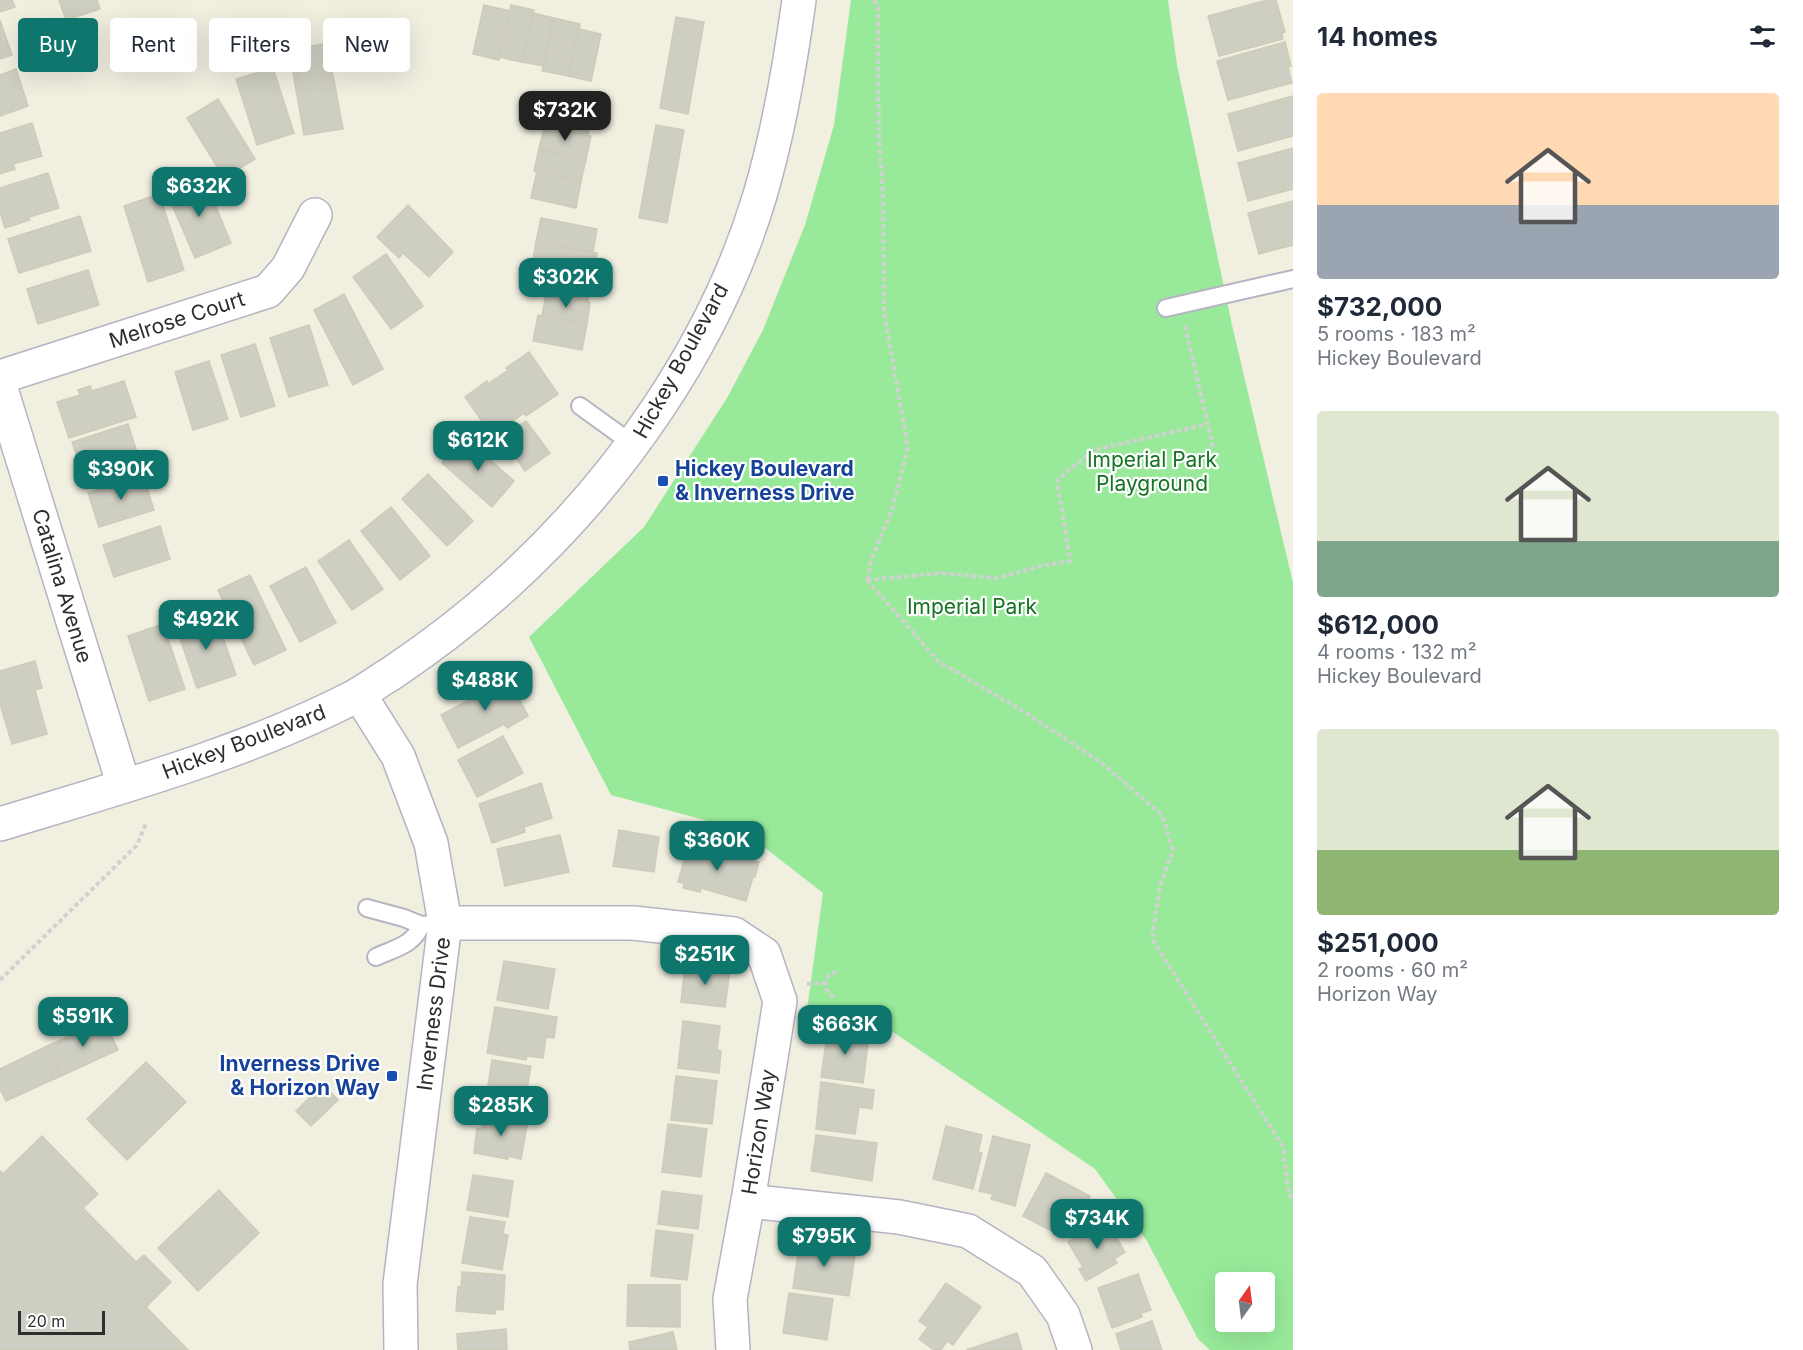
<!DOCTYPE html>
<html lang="en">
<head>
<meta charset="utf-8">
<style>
	body { margin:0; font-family:Inter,sans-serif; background:#f2f2f3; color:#1f2937; height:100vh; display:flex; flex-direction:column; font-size:22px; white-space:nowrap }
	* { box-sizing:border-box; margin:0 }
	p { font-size:20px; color:#747a83 }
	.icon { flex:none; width:33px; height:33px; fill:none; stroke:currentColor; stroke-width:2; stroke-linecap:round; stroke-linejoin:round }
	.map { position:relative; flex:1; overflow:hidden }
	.panel { display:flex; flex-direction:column; background:#fff; width:510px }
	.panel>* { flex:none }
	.top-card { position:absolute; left:18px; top:18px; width:570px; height:54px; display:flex; gap:12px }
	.needle { width:39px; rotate:14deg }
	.tools { position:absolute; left:1215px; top:1272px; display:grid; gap:12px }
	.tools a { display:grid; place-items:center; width:60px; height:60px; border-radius:6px; background:#fff; box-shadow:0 6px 24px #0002; font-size:30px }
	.scale { position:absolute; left:18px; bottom:15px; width:87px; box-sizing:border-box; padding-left:6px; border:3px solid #2e2e2e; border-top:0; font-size:16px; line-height:21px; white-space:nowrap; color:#2e2e2e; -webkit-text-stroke:4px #fff; paint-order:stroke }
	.price { position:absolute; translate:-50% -51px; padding:0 14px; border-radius:12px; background:#0f766e; color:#fff; font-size:20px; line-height:39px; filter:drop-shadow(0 2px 3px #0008) }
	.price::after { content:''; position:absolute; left:50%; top:36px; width:18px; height:14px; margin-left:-9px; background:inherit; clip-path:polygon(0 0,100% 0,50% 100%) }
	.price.active { background:#222; color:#fff }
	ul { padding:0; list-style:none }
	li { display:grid; align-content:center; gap:12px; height:318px; padding:0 24px }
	li span { display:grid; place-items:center; height:186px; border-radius:6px; color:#555 }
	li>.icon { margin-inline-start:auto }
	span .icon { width:108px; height:108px; fill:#fffc; stroke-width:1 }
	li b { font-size:26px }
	h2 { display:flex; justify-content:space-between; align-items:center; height:72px; padding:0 24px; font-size:26px }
	.chip { padding:0 21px; border-radius:6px; background:#fff; box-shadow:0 6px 24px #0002; font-size:21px; line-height:54px }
	.chip.active { background:#0f766e; color:#fff }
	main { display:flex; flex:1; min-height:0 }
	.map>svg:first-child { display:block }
	.green { fill:#98ea9a; fill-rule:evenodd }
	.building { fill:#cfcec2; stroke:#ccccb8; stroke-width:1.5 }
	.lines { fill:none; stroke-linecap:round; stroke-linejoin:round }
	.service-casing { stroke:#b6b3c2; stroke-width:20 }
	.minor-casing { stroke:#b6b3c2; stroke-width:36 }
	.tertiary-casing { stroke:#b6b3c2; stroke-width:36 }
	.secondary-casing { stroke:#b6b3c2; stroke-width:36 }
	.path { stroke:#d1d1d1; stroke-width:4; stroke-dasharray:4.5 3; stroke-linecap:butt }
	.service { stroke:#fff; stroke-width:16 }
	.minor { stroke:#fff; stroke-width:33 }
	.tertiary { stroke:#fff; stroke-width:33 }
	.secondary { stroke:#fff; stroke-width:33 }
	.transit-dot { fill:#1a4fb4; stroke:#fff; stroke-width:2 }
	.labels { text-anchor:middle; stroke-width:4.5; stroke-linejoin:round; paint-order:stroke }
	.street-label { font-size:21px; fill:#2e2e2e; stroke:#fff }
	.park-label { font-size:21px; fill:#157323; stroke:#fff }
	.transit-label { font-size:21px; font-weight:bold; fill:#164399; stroke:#fff; text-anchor:start }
</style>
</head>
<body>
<main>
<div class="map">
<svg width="1293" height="1350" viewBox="0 0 1293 1350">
	<rect width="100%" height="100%" fill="#f0efe0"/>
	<path class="green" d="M851,0H1168L1177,65L1232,325L1293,583V1350H1210L1198,1339L1147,1241L1095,1169L890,1030L806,1017L823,893L742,830L611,795L529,637L644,527L727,398L763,330L805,225L834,125ZM1226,1282H1264V1322H1226Z"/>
	<g class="building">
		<polygon points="0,0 12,0 15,7 0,12"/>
		<polygon points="59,0 97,0 100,9 66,20"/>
		<polygon points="1267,0 1276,0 1285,32 1282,33 1283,39 1219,56 1208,16"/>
		<polygon points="484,5 510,11 499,60 473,54"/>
		<polygon points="511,5 534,10 522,62 499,57"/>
		<polygon points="533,13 554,18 543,66 522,62"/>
		<polygon points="676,17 704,22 688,114 660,108"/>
		<polygon points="554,18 580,24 568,76 542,71"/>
		<polygon points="0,20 12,55 0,59"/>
		<polygon points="579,29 601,34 591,81 568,76"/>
		<polygon points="1285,42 1291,66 1288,67 1292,83 1228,100 1217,61"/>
		<polygon points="327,43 343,129 304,135 289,50"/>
		<polygon points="273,68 294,133 257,145 236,79"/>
		<polygon points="16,69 28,106 0,116 0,75"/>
		<polygon points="1293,96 1293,136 1238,151 1228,114"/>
		<polygon points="218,99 255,159 224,178 187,118"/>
		<polygon points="544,101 593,111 588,135 539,124"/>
		<polygon points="32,123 42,156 13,164 15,169 0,174 0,133"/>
		<polygon points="545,125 591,136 586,159 539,149"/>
		<polygon points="656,125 684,130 667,223 639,218"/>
		<polygon points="1293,148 1293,189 1248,201 1238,163"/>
		<polygon points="539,149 586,159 581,181 534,171"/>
		<polygon points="537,171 581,181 576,208 531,198"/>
		<polygon points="48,173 59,208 29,217 30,220 5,228 0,212 0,188"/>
		<polygon points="204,178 231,243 195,258 167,193"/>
		<polygon points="159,194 184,270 148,282 124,206"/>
		<polygon points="1293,201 1293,245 1259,254 1248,213"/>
		<polygon points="408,205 453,252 429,277 403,253 399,258 377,237"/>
		<polygon points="80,216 91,251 19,273 8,239"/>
		<polygon points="541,218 597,229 593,252 536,242"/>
		<polygon points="536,242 597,253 592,277 532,266"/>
		<polygon points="386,254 423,306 391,329 353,277"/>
		<polygon points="539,267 592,277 588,301 535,291"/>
		<polygon points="88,270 99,305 38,324 27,289"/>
		<polygon points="344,294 383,369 353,385 314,310"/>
		<polygon points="546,294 590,302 587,324 542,316"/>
		<polygon points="538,315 587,324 582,350 533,341"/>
		<polygon points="309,325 328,385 289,397 270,338"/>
		<polygon points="255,344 275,406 241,417 221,355"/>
		<polygon points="529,352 558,394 526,416 524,413 492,436 465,397 487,381 488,384 508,370 506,368"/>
		<polygon points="209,361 228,419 193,430 175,372"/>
		<polygon points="124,381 136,417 69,438 57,402 80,395 78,390 90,386 92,391"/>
		<polygon points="526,421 550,453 525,471 502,438"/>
		<polygon points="128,424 139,459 110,469 111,473 85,482 72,442"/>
		<polygon points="464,437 514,481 492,507 442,463"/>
		<polygon points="428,474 473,521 447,546 402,499"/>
		<polygon points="143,475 154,510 99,527 88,493"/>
		<polygon points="391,507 430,556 400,580 361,531"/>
		<polygon points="160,526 170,559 114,577 103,545"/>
		<polygon points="349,540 383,589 352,610 318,561"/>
		<polygon points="306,567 336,623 300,642 270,586"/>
		<polygon points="250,575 286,650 254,665 218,590"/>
		<polygon points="215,614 236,675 197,688 176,627"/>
		<polygon points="163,624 185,689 149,701 128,636"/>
		<polygon points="35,661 42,688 35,690 47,734 12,744 0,704 0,671"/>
		<polygon points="506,673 528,716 507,728 504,724 458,748 441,715 487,690 484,685"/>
		<polygon points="503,736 523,773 477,797 458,760"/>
		<polygon points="541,783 552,818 524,827 525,832 492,843 479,804"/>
		<polygon points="619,830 659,837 654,872 613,866"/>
		<polygon points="560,835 569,872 505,886 497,849"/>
		<polygon points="689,843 759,862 755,877 753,877 746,901 701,888 700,892 683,888 684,883 678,882"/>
		<polygon points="504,961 555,969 548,1009 497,1000"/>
		<polygon points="685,965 730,970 725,1007 681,1002"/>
		<polygon points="495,1007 557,1017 554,1038 546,1037 543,1058 527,1056 526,1060 487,1053"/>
		<polygon points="104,1020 118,1050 61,1076 47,1046"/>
		<polygon points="683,1021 720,1026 717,1050 721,1051 719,1073 678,1068"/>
		<polygon points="828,1029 869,1036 863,1083 821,1077"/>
		<polygon points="47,1046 61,1076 6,1101 0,1089 0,1069"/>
		<polygon points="492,1060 531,1066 523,1112 485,1105"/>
		<polygon points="146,1062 186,1102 127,1160 87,1119"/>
		<polygon points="676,1076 717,1081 712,1124 671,1120"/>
		<polygon points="821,1082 874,1090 872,1109 859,1107 855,1134 816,1129"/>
		<polygon points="323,1084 338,1100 311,1126 296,1111"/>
		<polygon points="484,1113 528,1120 521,1159 508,1156 508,1159 474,1153 477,1128 481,1129"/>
		<polygon points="668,1124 707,1129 701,1177 662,1172"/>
		<polygon points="946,1126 982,1135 978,1152 982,1153 973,1189 933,1179"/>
		<polygon points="816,1135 877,1143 872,1181 811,1171"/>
		<polygon points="42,1136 98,1194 83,1208 136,1262 144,1255 171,1282 146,1307 188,1350 0,1350 0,1171 3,1174"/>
		<polygon points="993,1136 1030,1145 1015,1206 991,1199 993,1194 979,1191"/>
		<polygon points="1046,1173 1090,1196 1082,1213 1077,1210 1067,1229 1063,1227 1059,1235 1023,1216"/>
		<polygon points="473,1175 513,1181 508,1217 467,1210"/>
		<polygon points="219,1190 259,1233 198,1291 158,1248"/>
		<polygon points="662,1191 702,1196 698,1229 658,1224"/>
		<polygon points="470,1217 505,1222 503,1234 508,1235 502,1270 462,1263"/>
		<polygon points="1105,1219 1125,1252 1114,1259 1117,1263 1086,1281 1079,1269 1083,1267 1068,1242"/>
		<polygon points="656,1230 693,1235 687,1280 651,1276"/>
		<polygon points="800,1240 856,1248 849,1296 793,1288"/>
		<polygon points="462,1272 505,1275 503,1310 496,1309 495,1314 456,1311 458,1287 461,1287"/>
		<polygon points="1138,1274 1151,1310 1141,1313 1142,1317 1112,1328 1098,1288"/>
		<polygon points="946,1283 981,1307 953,1345 947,1341 941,1350 934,1350 919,1339 928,1327 919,1321"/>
		<polygon points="628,1285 680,1285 680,1327 627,1326"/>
		<polygon points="789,1293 833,1299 827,1340 783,1333"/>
		<polygon points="1152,1321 1162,1350 1121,1350 1116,1334"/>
		<polygon points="506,1329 507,1350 458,1350 457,1334"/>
		<polygon points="673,1332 677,1350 630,1350 629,1342"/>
		<polygon points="1017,1333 1022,1350 966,1350"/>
	</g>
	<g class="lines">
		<defs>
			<g id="service">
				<polyline points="1166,308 1293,279"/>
				<polyline points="580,406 634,445"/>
				<polyline points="367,908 404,918 421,925 445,923"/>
				<path d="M376,957C395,948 414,945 421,925"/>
			</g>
			<g id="minor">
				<polyline points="0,377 268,291 288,268 315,215"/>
				<polyline points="0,386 124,786"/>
				<polyline points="445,923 633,923 734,934 764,954 780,1001 748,1201 730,1299 733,1350"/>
				<polyline points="748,1201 899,1217 968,1231 1032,1271 1063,1315 1075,1350"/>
			</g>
			<polyline id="tertiary" points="359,694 398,756 431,843 445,923 400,1284 401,1350"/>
			<path id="secondary" d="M0,824C121,787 243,754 356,696C368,689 380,680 392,673C432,646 470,617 505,585C619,482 716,343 760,195C779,131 790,66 799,0"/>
		</defs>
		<use href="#service" class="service-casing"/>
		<use href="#minor" class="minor-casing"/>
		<use href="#tertiary" class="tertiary-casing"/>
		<use href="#secondary" class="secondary-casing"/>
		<g class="path">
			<polyline points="1185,326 1213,447"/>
			<polyline points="867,580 938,661 1026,713 1102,763 1162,815 1173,850 1160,886 1152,939 1283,1147 1289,1194 1293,1203"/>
			<polyline points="867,580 872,558 892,510 908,448 884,312 883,197 879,135 878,7 874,0"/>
			<polyline points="867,580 941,573 997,578 1041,566 1070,561 1057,480 1094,450 1208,424"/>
			<polyline points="0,980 137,845 146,823"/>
			<polyline points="807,984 825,983"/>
			<path d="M834,997C824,992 823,982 830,974L840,971"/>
		</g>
		<use href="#service" class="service"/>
		<use href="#minor" class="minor"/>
		<use href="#tertiary" class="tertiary"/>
		<use href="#secondary" class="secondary"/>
	</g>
	<g class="transit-dot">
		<rect x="657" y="475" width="12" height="12" rx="3"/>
		<rect x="386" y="1070" width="12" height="12" rx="3"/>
	</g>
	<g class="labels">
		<g class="street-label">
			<text transform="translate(177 320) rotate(-18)" y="7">Melrose Court</text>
			<text transform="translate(681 361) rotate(-61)" y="7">Hickey Boulevard</text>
			<text transform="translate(62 586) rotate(73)" y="7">Catalina Avenue</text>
			<text transform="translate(244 742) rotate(-21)" y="7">Hickey Boulevard</text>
			<text transform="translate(434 1014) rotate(-83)" y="7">Inverness Drive</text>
			<text transform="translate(759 1132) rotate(-81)" y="7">Horizon Way</text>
		</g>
		<g class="park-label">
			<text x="1152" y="467">Imperial Park<tspan x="1152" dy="24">Playground</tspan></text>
			<text x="972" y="614">Imperial Park</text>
		</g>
		<g class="transit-label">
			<text x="675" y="476">Hickey Boulevard<tspan x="675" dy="24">&amp; Inverness Drive</tspan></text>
			<text x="380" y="1071" text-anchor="end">Inverness Drive<tspan x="380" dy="24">&amp; Horizon Way</tspan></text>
		</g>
	</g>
</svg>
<div class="tools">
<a><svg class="needle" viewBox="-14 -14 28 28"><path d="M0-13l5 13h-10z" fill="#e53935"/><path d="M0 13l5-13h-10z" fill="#747a83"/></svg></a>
</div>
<div class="scale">20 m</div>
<b class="price active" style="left:565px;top:142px">$732K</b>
<b class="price" style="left:199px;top:218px">$632K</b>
<b class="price" style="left:566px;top:309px">$302K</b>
<b class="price" style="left:478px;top:472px">$612K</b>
<b class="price" style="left:121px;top:501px">$390K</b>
<b class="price" style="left:206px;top:651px">$492K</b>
<b class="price" style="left:485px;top:712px">$488K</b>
<b class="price" style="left:717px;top:872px">$360K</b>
<b class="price" style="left:705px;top:986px">$251K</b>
<b class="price" style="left:83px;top:1048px">$591K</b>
<b class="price" style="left:845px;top:1056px">$663K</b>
<b class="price" style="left:501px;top:1137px">$285K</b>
<b class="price" style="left:1097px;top:1250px">$734K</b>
<b class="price" style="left:824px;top:1268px">$795K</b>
<div class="top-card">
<a class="chip active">Buy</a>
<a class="chip">Rent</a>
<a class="chip">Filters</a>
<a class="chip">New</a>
</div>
</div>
<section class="panel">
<h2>14 homes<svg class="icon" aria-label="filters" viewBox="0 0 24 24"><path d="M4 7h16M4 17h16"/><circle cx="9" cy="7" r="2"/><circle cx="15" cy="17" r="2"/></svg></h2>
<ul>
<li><span style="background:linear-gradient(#ffd9b3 60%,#9aa5b1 0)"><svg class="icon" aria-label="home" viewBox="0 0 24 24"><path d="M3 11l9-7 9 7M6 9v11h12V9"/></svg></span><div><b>$732,000</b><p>5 rooms · 183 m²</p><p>Hickey Boulevard</p></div></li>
<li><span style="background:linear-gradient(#dfe7d0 70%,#7fa58c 0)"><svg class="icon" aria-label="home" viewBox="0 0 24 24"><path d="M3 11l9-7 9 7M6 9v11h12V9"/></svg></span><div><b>$612,000</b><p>4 rooms · 132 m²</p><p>Hickey Boulevard</p></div></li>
<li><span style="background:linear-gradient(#dfe7d0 65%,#8fb573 0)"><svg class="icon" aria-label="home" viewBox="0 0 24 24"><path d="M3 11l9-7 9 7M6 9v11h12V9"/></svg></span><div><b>$251,000</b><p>2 rooms · 60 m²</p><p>Horizon Way</p></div></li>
</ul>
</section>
</main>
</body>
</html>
